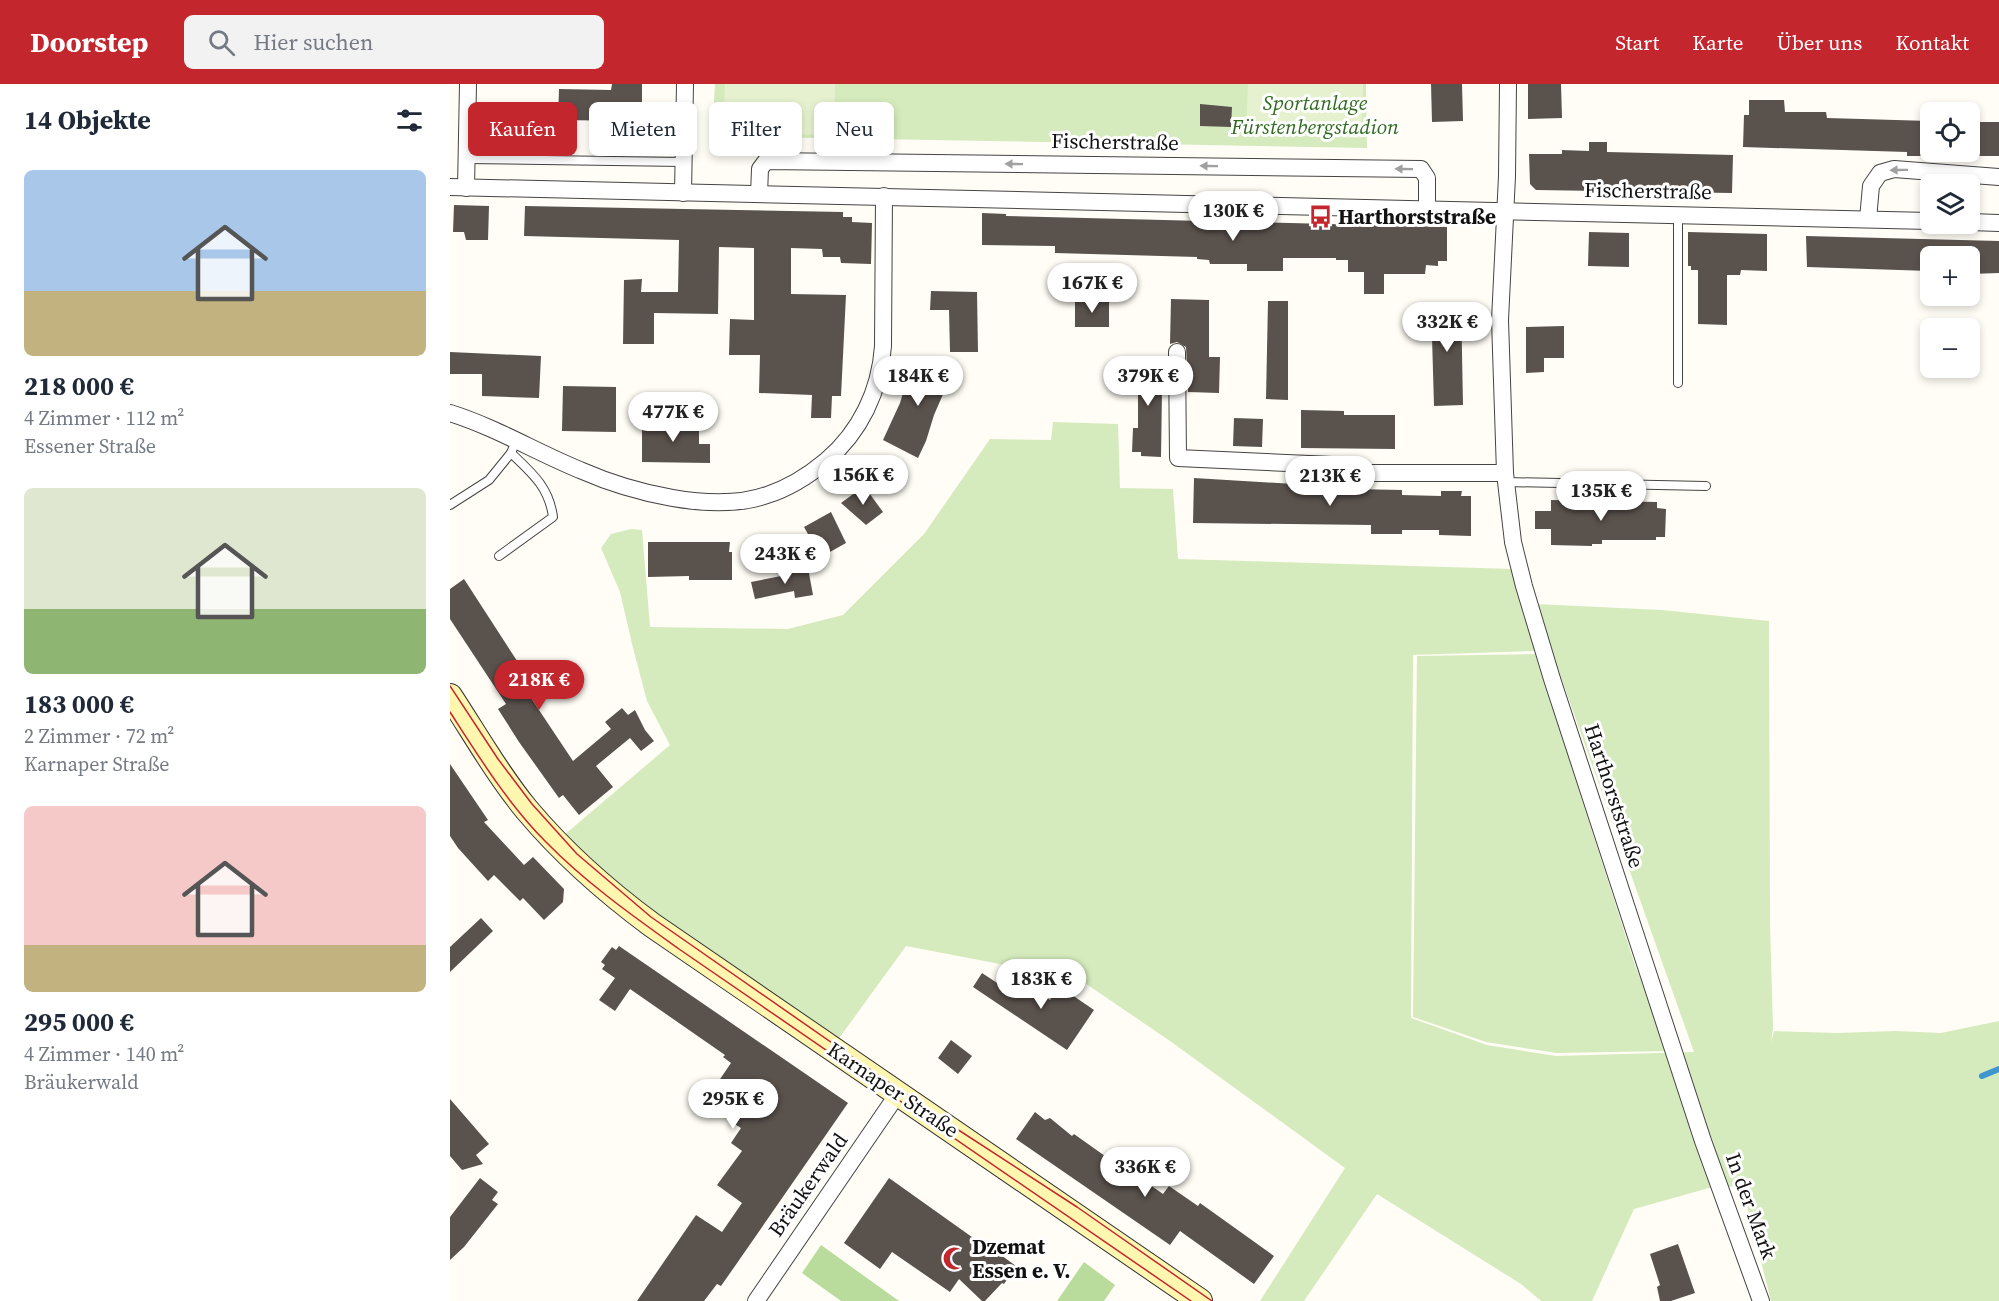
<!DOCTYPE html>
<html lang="de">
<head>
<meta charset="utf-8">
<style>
	body { margin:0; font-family:"Source Serif 4",serif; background:#f2f2f3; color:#1f2937; height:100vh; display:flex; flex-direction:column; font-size:22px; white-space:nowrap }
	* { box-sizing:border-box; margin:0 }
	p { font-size:20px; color:#747a83 }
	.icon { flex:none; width:33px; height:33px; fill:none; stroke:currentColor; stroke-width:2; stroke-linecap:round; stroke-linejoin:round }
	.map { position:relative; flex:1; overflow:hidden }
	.side { display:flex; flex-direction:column; background:#fff; width:450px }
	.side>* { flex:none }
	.hud { position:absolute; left:18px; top:18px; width:570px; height:54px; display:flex; gap:12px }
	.controls { position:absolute; left:1470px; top:18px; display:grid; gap:12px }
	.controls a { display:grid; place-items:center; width:60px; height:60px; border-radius:9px; background:#fff; box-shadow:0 3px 9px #0003; font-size:30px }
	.price { position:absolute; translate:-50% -51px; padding:0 14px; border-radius:21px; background:#fff; color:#222; font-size:20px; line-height:39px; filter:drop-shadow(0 2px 3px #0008) }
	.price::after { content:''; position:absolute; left:50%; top:36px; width:18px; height:14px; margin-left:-9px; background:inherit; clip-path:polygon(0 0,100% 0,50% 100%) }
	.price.on { background:#c4262e; color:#fff }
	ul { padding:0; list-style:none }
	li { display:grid; align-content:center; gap:12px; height:318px; padding:0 24px }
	li span { display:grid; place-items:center; height:186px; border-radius:9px; color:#555 }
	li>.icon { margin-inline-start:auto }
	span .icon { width:108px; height:108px; fill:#fffc; stroke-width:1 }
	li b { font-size:26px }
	h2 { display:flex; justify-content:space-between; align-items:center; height:72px; padding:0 24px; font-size:26px }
	.chip { padding:0 21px; border-radius:9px; background:#fff; box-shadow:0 3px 9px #0003; font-size:21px; line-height:54px }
	.chip.on { background:#c4262e; color:#fff }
	header { display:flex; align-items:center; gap:36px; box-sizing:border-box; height:84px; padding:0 30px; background:#c4262e; color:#fff }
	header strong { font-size:28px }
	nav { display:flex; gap:33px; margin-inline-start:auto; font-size:21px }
	.search { width:420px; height:54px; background:#f2f2f3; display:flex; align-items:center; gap:15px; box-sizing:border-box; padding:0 21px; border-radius:9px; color:#747a83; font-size:22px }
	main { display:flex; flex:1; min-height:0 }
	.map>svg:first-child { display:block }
	.green { fill:#d5ebbd }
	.forest { fill:#b9dc9c }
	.pitch { fill:#e6f2cf }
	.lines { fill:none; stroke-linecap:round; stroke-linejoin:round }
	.stream { stroke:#3f96cf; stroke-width:6 }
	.building { fill:#5a524d }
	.service-casing { stroke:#444; stroke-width:10 }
	.minor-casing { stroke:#444; stroke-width:18 }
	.secondary-casing { stroke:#333; stroke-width:26 }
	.service { stroke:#fff; stroke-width:8 }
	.minor { stroke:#fff; stroke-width:16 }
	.secondary { stroke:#fff6b0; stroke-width:24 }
	.tram { stroke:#c4262e; stroke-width:1.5 }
	.oneway { fill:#a0a0a0 }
	.labels { text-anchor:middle; stroke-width:6; stroke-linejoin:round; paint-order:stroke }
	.park-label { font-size:21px; font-style:italic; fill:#2f6b1f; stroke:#fff }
	.street-label { font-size:21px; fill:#111; stroke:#fff }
	.poi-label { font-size:21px; font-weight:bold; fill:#111; stroke:#fff; text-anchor:start }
</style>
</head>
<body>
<header>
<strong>Doorstep</strong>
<div class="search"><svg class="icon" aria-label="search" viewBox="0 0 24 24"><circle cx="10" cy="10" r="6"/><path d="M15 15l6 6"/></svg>Hier suchen</div>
<nav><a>Start</a><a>Karte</a><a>Über uns</a><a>Kontakt</a></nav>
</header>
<main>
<section class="side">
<h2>14 Objekte<svg class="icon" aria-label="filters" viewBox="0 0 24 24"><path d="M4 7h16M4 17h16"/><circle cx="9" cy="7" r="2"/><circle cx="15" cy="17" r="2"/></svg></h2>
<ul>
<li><span style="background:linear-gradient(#a9c7e8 65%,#c2b280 0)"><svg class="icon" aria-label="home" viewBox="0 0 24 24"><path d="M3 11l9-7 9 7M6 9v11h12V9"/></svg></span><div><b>218 000 €</b><p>4 Zimmer · 112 m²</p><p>Essener Straße</p></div></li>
<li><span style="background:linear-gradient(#dfe7d0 65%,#8fb573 0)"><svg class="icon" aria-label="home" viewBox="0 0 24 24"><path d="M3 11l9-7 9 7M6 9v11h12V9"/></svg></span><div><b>183 000 €</b><p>2 Zimmer · 72 m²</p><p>Karnaper Straße</p></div></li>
<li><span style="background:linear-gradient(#f6c9c9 75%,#c2b280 0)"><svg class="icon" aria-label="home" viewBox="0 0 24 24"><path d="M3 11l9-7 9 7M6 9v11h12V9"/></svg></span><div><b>295 000 €</b><p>4 Zimmer · 140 m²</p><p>Bräukerwald</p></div></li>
</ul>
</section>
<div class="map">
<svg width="1549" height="1217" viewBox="0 0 1549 1217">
	<rect width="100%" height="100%" fill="#fffdf5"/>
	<g class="green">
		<polygon points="265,0 916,0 917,64 262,52"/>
		<polygon points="603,338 668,340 670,404 723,405 728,475 1063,485 1085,567 963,571 961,934 1037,961 1106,972 1244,968 1085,520 1212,526 1319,537 1320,840 1323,944 1321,959 1324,947 1387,949 1445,947 1491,949 1549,937 1549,1217 1321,1217 1292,1102 1259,1104 1184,1125 1142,1217 1091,1217 1071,1200 927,1110 854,1217 810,1217 895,1084 720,957 604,878 555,881 456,862 382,964 106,758 220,661 197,617 182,560 170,508 151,464 161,450 181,445 192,446 200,543 338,545 393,531 474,450 540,355 601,356"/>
		<polygon points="1085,570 1185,881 1218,967 1107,969 1036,958 963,933 967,572"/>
	</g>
	<g class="forest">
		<polygon points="371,1161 449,1217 391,1217 352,1189"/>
		<polygon points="634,1178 665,1201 654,1217 607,1217"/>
	</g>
	<g class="pitch">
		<polygon points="275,0 385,0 384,51 273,49"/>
		<polygon points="798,0 913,0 911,54 796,50"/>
	</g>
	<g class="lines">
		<polyline class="stream" points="1532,992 1549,985"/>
	</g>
	<g class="building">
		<polygon points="162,0 192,0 192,18 187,18 187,37 108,36 109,5 161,6"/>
		<polygon points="981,0 1012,0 1013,37 982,38"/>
		<polygon points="1078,0 1111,0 1112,34 1078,35"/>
		<polygon points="1299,16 1334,16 1335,28 1376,28 1377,34 1480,37 1480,72 1457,72 1457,68 1293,63 1294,31 1299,31"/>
		<polygon points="750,20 782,23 781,43 750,42"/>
		<rect x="1520" y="38" width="29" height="34"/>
		<polygon points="1139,58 1157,58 1157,68 1283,71 1282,109 1086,106 1080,100 1079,70 1112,70 1112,66 1139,67"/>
		<polygon points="4,121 39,122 38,156 16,156 14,148 3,148"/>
		<polygon points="75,122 393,128 393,133 402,133 402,138 422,139 421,180 391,179 390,173 373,173 372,165 341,164 341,210 396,211 391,312 382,312 381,334 361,334 362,311 309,309 310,271 279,271 280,235 304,236 304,164 269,163 268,230 204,229 204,260 173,260 174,196 192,195 191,208 228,208 229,156 74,152"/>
		<polygon points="532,129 556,130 556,132 997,143 997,177 988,177 988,182 976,181 975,190 934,190 934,210 914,210 914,188 898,188 898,176 886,176 886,174 833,174 833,187 797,187 797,180 760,180 759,176 747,175 747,173 605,169 605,162 532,161"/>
		<polygon points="1139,148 1179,149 1179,183 1138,182"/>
		<polygon points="1238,148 1317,150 1317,187 1291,186 1290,191 1277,191 1277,241 1248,240 1248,186 1241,186 1241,182 1238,182"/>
		<polygon points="1356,152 1549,157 1549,189 1520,190 1520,172 1480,172 1480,187 1357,183"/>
		<polygon points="481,207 527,208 528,268 500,268 499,226 480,226"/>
		<polygon points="721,215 759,216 759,273 770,273 769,309 738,308 736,263 727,258 720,260"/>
		<rect x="625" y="216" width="34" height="27"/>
		<polygon points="818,217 838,217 838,316 816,315"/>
		<polygon points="981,218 1011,218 1013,321 984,322"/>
		<polygon points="1114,242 1114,274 1094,274 1094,288 1076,289 1076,243"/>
		<polygon points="0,268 91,272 89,314 32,312 32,290 0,290"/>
		<polygon points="462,279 474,282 475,279 503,286 497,309 494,308 484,331 476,357 468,374 433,356 450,319"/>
		<polygon points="678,280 717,281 717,308 712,307 711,373 691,372 691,368 682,368 683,344 688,344 688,306 678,306"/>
		<polygon points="113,302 166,303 166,348 112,347"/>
		<polygon points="851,326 894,327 894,331 945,331 945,365 851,364"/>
		<polygon points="784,334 813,335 812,363 783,362"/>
		<polygon points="192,337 249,338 249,360 260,360 260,379 192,378"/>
		<polygon points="744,394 844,400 902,400 902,405 952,406 952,411 991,412 991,407 1012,407 1011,412 1021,412 1021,452 989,451 989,446 952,446 952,450 921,450 921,441 743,439"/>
		<polygon points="414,402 433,428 416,441 391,419"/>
		<polygon points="1101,416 1207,418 1207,424 1216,425 1215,453 1206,453 1206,456 1152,456 1152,460 1142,460 1142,462 1101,461 1101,445 1085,445 1085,427 1101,427"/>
		<polygon points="381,428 396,459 371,473 354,443"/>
		<polygon points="198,458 280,458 279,468 282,468 282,496 239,496 239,492 198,493"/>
		<polygon points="358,484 363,511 345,514 344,507 305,515 301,498 341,490 340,487"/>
		<polygon points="14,495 84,603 77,608 123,677 161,645 155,638 172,624 178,631 185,626 195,646 204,657 191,667 180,654 146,682 163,703 129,731 113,711 109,714 69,658 48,625 56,620 0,535 0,505"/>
		<polygon points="0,680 38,736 34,738 74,781 83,773 114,805 113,818 94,836 73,814 70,817 44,791 38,797 8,764 0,752"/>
		<polygon points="31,834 43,847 0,888 0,863"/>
		<polygon points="169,862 398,1019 285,1182 271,1202 267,1200 254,1217 187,1217 246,1131 272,1148 292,1119 267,1101 292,1067 281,1059 291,1044 253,1020 281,979 273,973 275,971 180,905 165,927 149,916 165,894 152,885 155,881 151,878 162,863 166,866"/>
		<polygon points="532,889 567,912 576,900 600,916 609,902 644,926 617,966 523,903"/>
		<polygon points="501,956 522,972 508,990 488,974"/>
		<polygon points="0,1015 39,1060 26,1071 33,1080 12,1086 0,1072"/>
		<polygon points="585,1028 595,1036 600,1034 622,1052 624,1050 662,1077 663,1075 713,1110 719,1102 748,1122 750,1119 824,1172 804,1200 730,1147 720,1161 566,1055"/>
		<polygon points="30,1094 48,1108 42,1116 48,1120 14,1163 0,1176 0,1133"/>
		<polygon points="439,1094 543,1168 544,1166 566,1182 554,1200 552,1199 535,1217 532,1217 509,1195 500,1208 442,1168 430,1185 394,1159"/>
		<polygon points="1228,1160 1245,1209 1221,1217 1210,1217 1207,1203 1210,1201 1200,1170"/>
	</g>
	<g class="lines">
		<defs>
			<g id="service">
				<polyline points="17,75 233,78"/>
				<polyline points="1228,130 1228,299"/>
				<polyline points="1056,398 1256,402"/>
				<polyline points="0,421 39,396 61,369"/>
				<path d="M49,472L103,433C99,403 82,389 61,369L66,357"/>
			</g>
			<g id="minor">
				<polyline points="1058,0 1057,92 1050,236 1055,389 1063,458 1074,502 1102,595 1186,852 1253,1057 1311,1217"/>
				<polyline points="0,103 1480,137"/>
				<polyline points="16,104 18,0"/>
				<polyline points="233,109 235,0"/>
				<polyline points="309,110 310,85 316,77 971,85 977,94 977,124"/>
				<polyline points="1418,135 1421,102 1430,89 1444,85 1549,93"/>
				<polyline points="1520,138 1549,139"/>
				<polyline points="727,268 728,374 905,382 912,389 1055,389"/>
				<path d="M0,329C45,343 86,368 130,386C180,408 263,430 317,411C339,404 358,392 376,377C410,348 430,307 433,262L434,112"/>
				<polyline points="306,1217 447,1011"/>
			</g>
			<path id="secondary" d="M0,612C25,650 48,691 77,726C114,770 156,807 202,841L750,1217"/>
		</defs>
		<use href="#service" class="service-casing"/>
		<use href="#minor" class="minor-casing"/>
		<use href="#secondary" class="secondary-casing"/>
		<use href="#service" class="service"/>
		<use href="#minor" class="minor"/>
		<use href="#secondary" class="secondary"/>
		<g class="tram">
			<polyline points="0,602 48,675 82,720 127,770 201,833 490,1034 627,1123 762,1217"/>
			<path d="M0,628C29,673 58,720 96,758C136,799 183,832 229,865L741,1217"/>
		</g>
	</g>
	<defs><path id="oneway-solid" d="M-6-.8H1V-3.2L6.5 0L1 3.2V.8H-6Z" transform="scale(1.5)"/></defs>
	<g class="oneway">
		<use href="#oneway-solid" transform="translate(564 80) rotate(-179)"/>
		<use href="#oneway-solid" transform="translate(759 82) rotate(-179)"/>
		<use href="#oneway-solid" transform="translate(954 85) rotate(-179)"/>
		<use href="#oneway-solid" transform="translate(1449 86) rotate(179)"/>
	</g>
	<defs>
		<symbol id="bus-bare" viewBox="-9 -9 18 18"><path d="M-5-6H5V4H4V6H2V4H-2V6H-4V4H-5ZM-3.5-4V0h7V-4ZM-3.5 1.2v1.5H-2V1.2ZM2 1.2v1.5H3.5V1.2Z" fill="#c4262e" stroke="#fff" stroke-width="2.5" paint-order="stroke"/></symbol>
		<symbol id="mosque-bare" viewBox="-9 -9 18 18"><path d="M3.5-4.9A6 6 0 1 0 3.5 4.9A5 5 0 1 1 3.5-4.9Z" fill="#c4262e" stroke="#fff" stroke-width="2.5" paint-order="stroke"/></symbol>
	</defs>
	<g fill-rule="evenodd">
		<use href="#bus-bare" x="854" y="116" width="33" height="33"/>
		<use href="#mosque-bare" x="488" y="1158" width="33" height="33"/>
	</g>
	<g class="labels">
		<g class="park-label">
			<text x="865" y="26">Sportanlage<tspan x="865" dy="24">Fürstenbergstadion</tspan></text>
		</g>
		<g class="street-label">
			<text transform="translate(665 58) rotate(1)" y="7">Fischerstraße</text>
			<text transform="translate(1198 107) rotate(1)" y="7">Fischerstraße</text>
			<text transform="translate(1164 712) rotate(72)" y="7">Harthorststraße</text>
			<text transform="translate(443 1006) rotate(34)" y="7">Karnaper Straße</text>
			<text transform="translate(358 1101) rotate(-55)" y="7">Bräukerwald</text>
			<text transform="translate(1301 1122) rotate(70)" y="7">In der Mark</text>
		</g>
		<g class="poi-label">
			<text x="888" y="140">Harthorststraße</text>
			<text x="522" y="1170">Dzemat<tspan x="522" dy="24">Essen e. V.</tspan></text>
		</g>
	</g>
</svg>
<div class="controls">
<a><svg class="icon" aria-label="locate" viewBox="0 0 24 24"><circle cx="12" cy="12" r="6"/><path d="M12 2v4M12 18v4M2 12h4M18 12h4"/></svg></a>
<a><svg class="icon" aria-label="layers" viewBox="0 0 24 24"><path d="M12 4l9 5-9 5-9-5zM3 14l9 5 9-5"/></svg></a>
<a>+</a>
<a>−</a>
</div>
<b class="price" style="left:783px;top:158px">130K €</b>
<b class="price" style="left:642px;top:230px">167K €</b>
<b class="price" style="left:997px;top:269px">332K €</b>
<b class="price" style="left:468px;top:323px">184K €</b>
<b class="price" style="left:698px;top:323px">379K €</b>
<b class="price" style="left:223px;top:359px">477K €</b>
<b class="price" style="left:413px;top:422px">156K €</b>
<b class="price" style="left:880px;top:423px">213K €</b>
<b class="price" style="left:1151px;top:438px">135K €</b>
<b class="price" style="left:335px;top:501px">243K €</b>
<b class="price on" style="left:89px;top:627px">218K €</b>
<b class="price" style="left:591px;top:926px">183K €</b>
<b class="price" style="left:283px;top:1046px">295K €</b>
<b class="price" style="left:695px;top:1114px">336K €</b>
<div class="hud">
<a class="chip on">Kaufen</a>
<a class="chip">Mieten</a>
<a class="chip">Filter</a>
<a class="chip">Neu</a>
</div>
</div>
</main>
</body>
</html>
